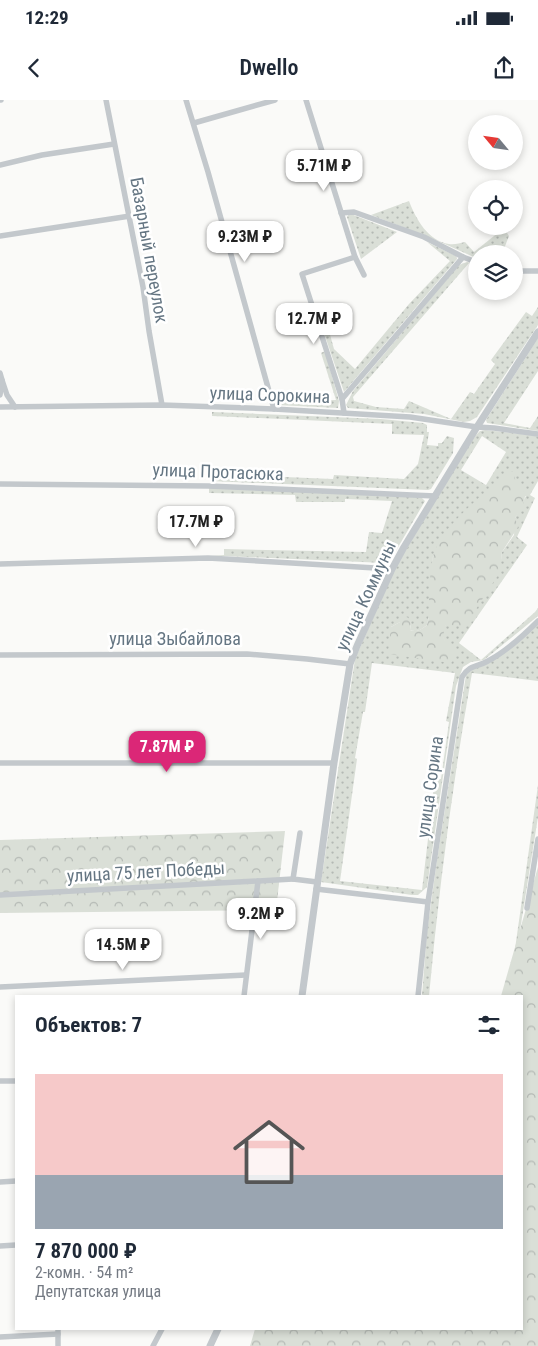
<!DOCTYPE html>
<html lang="ru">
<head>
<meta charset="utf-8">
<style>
	body { margin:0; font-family:"Roboto Condensed",sans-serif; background:#f6f6f7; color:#1f2937; height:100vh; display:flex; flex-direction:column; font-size:19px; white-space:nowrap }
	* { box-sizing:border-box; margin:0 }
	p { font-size:16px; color:#747a83 }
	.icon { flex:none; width:28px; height:28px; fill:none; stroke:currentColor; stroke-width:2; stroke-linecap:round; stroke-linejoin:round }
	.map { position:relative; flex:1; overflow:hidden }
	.panel { position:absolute; left:15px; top:895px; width:508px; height:335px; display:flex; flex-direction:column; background:#fff; border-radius:0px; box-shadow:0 2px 8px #0003 }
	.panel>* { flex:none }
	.needle { width:32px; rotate:299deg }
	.buttons { position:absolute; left:468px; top:15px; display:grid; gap:10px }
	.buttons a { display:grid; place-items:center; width:55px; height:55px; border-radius:50%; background:#fff; box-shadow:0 2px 8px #0003; font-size:25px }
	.price { position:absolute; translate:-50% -42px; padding:0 11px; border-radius:10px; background:#fff; color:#222; font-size:16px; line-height:32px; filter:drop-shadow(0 1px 2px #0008) }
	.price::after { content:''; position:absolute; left:50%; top:30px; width:15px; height:11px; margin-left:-8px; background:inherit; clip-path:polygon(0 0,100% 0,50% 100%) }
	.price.current { background:#db2777; color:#fff }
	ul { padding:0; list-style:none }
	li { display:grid; align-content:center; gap:10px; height:265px; padding:0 20px }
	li+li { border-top:1px solid #e0e1e3 }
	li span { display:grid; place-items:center; height:155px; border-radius:0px; color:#555 }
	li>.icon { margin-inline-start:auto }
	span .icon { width:90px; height:90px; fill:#fffc; stroke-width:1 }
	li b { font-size:21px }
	h2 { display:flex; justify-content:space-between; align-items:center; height:60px; padding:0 20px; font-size:21px }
	.status { display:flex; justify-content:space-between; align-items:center; height:35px; padding:0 25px; background:#fff; direction:ltr }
	.status svg { height:14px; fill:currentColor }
	header { display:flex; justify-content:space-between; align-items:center; height:65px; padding:0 20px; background:#fff; font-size:22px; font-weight:600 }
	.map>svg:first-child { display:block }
	.grass { fill:url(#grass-dots); fill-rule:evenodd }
	.forest { fill:url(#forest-crowns) }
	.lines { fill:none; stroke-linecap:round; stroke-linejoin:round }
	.minor { stroke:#c3c8cc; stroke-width:5.5 }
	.tertiary { stroke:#c3c8cc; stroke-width:7 }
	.labels { text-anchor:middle; stroke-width:5; stroke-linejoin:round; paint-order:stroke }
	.street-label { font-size:18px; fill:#657683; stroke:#fff }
</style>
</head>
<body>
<div class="status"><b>12:29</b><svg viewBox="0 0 49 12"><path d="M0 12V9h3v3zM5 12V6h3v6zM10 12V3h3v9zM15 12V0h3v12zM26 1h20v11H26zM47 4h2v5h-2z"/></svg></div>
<header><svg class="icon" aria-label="back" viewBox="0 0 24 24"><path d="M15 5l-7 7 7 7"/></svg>Dwello<svg class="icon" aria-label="share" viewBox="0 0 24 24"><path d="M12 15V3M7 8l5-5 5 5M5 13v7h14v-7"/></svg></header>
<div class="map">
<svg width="538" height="1246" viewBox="0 0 538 1246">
	<defs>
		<pattern id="grass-dots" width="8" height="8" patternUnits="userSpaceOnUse" patternTransform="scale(1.25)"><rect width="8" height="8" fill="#dadfd7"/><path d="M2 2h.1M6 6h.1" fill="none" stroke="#b4b9b4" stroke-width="1.8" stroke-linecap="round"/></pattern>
		<pattern id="forest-crowns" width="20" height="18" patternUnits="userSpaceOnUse" patternTransform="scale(1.25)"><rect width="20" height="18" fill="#dadfd7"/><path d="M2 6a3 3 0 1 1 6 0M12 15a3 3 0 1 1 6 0" fill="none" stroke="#b4b9b4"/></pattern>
	</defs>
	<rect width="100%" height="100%" fill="#fafaf8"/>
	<g class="grass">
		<path d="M409,101C416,119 428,141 449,144C454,145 460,143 465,142L474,152L504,128L509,136L502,154H476V158L429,137L371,115Z"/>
		<polygon points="349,114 351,114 397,132 361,159 347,117"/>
		<polygon points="427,142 456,156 457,159 344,292 324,233 329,231 334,249 355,269 409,204 450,161"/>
		<polygon points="467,162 476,165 469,163 353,297 354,301 376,307 404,309 409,301 451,319 470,292 474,294 495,264 491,260 526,212 532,216 538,207 538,225 477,317 470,321 464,322 424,314 348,308 346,305 353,291 459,165"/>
		<polygon points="538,238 538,271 504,323 530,328 538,316 538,331 487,323 486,320 489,315"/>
		<polygon points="325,251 339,301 338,308 277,305 276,301 336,300 321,253"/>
		<polygon points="212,312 381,319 423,323 427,325 427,332 429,332 427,345 438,346 438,343 442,343 447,336 454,338 453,353 431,389 428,390 210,381 211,374 333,379 334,375 404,379 418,364 424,335 392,334 392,324 212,316"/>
		<path d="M485,330L538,336V381L530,395L535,398L517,437L527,445L459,543L481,560L535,512L538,508V516L484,560L471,562L463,567L456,586L427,787L418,795H412L321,782L355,559L394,470L455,367L476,335L480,331ZM482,336L506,352L486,385L461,370ZM526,396L515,418L514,435L502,452L501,460L443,528L442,535L446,544L391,527L400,522L411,521L410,530C417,533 422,529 427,525L429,516L433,456ZM372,563L455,573L446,621L449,622L441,679H435L422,790L340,781L357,659L355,658L363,612H365Z"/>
		<polygon points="209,388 420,396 425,401 390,461 385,463 224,456 209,455 224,455 224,449 366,452 369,432 382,433 392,401 345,399 345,402 296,402 295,395 209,393"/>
		<path d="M538,524V581L472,573C453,680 439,788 429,896H422L427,832L437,760L466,575L473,567L490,563Z"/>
		<polygon points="538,685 538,717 517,849 515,849"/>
	</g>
	<g class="forest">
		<path d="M515,370V379C530,394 526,402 515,418L518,427L502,452L500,472L465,526L446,525C437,537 449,546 458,553L451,563L388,554L391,527L400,522L403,518L407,517L411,521L410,530C416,533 422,529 427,525L429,516C429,497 429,476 433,457C439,428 482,396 504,376Z"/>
		<polygon points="285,731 276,810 0,813 0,740"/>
		<polygon points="538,767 538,1246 250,1246 255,1229 521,1229 521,896 501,896"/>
	</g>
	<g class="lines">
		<g class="minor">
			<polyline points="0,0 1,0"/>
			<polyline points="106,0 143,187 149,231 162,305"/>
			<polyline points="186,0 208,72 274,309"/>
			<polyline points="306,0 355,157 364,175"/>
			<polyline points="194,23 275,0"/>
			<polyline points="0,65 42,55 114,44"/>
			<polyline points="341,113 354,112 424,137 463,157 476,162"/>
			<polyline points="0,136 130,116"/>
			<polyline points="514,171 538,171"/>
			<polyline points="0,273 2,280 0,295"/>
			<polyline points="2,280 7,295 15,307"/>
			<polyline points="342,299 463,157"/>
			<polyline points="0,307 162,305 274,309 410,317 477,327 494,328 538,334"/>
			<polyline points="344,313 342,299 302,174 355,157"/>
			<polyline points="0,384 208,386 435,396"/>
			<polyline points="0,464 208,458 392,469"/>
			<polyline points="0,555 247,554 307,559 350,564"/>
			<polyline points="0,663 334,663"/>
			<polyline points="300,733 293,779 317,782"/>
			<polyline points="316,789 428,802"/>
			<polyline points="0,795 293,779"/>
			<polyline points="527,808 538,739"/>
			<polyline points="0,887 246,875"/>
			<polyline points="244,896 258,781"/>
			<path d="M418,896L428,802L462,577C469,565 477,567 488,561C505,552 525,534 538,521"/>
			<polyline points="0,981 16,981"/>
			<polyline points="0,1082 16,1081"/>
			<polyline points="0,1146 16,1145"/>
			<polyline points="58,1229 58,1246"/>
			<polyline points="0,1237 58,1234"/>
			<polyline points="153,1246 162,1229"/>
		</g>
		<g class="tertiary">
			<polyline points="302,896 334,663 350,564 357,546 392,469 404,447 477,327 538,232"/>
			<polyline points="210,1246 218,1229"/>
		</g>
	</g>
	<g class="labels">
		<g class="street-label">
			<text transform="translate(149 150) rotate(80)" y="6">Базарный переулок</text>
			<text transform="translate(270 295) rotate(2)" y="6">улица Сорокина</text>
			<text transform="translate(218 372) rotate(2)" y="6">улица Протасюка</text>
			<text transform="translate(366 496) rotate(-65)" y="6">улица Коммуны</text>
			<text x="175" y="545">улица Зыбайлова</text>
			<text transform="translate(430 687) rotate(-82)" y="6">улица Сорина</text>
			<text transform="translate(146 772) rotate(-3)" y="6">улица 75 лет Победы</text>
		</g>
	</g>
</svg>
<div class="buttons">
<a><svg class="needle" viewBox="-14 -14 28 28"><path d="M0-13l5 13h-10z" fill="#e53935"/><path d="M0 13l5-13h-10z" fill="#747a83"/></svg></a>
<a><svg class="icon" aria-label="locate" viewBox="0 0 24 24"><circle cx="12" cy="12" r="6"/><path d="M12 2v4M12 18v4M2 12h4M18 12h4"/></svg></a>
<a><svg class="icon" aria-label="layers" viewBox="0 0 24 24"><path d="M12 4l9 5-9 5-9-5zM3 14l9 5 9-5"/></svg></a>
</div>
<b class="price" style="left:324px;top:92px">5.71M ₽</b>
<b class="price" style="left:245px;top:163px">9.23M ₽</b>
<b class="price" style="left:314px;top:245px">12.7M ₽</b>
<b class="price" style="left:196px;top:448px">17.7M ₽</b>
<b class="price current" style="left:167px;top:673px">7.87M ₽</b>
<b class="price" style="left:261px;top:840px">9.2M ₽</b>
<b class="price" style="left:123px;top:871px">14.5M ₽</b>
<section class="panel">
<h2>Объектов: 7<svg class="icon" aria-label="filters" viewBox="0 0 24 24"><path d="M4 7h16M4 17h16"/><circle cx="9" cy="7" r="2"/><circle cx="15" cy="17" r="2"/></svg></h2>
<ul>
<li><span style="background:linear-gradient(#f6c9c9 65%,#9aa5b1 0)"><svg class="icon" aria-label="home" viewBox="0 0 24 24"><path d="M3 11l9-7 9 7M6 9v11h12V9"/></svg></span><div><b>7 870 000 ₽</b><p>2-комн. · 54 m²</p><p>Депутатская улица</p></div></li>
</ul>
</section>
</div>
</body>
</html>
